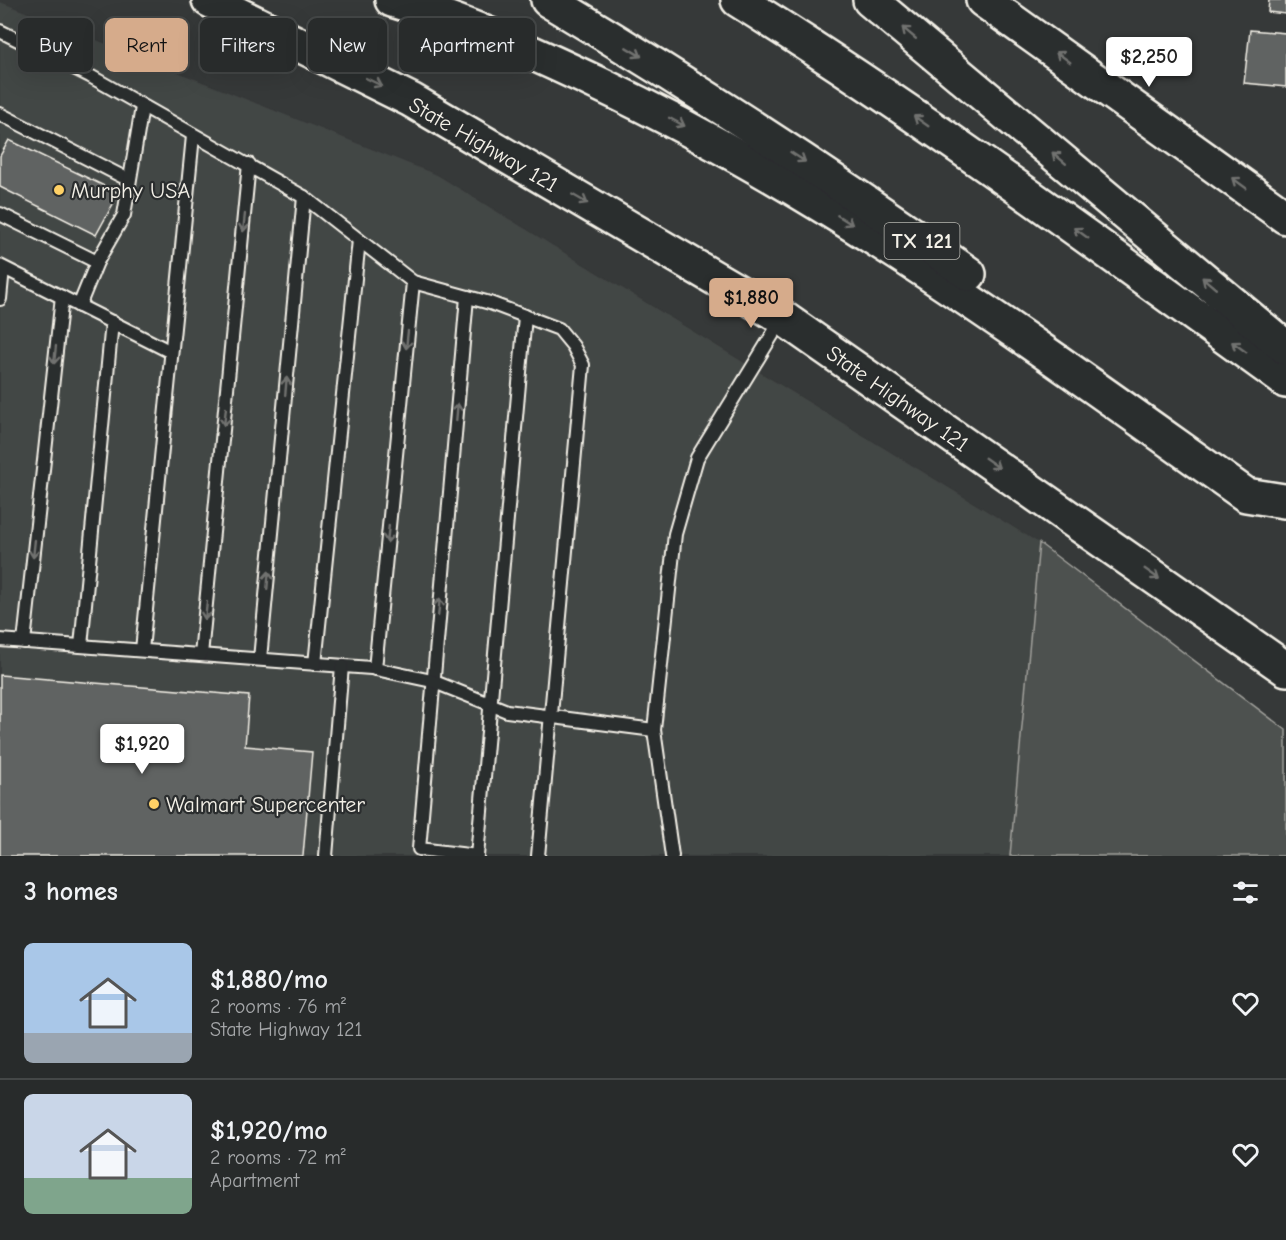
<!DOCTYPE html>
<html lang="en">
<head>
<meta charset="utf-8">
<style>
	body { margin:0; font-family:"Comic Neue",sans-serif; background:#303333; color:#f1f3f6; height:100vh; display:flex; flex-direction:column; font-size:22px; white-space:nowrap }
	* { box-sizing:border-box; margin:0 }
	p { font-size:20px; color:#a5a7a9 }
	.icon { flex:none; width:33px; height:33px; fill:none; stroke:currentColor; stroke-width:2; stroke-linecap:round; stroke-linejoin:round }
	.map { position:relative; height:856px; overflow:hidden }
	.details { display:flex; flex-direction:column; background:#282b2b; flex:1 }
	.details>* { flex:none }
	.banner { position:absolute; left:18px; top:18px; width:600px; height:54px; display:flex; gap:12px }
	.price { position:absolute; translate:-50% -51px; padding:0 14px; border-radius:6px; background:#fff; color:#222; font-size:20px; line-height:39px; filter:drop-shadow(0 2px 3px #0008) }
	.price::after { content:''; position:absolute; left:50%; top:36px; width:18px; height:14px; margin-left:-9px; background:inherit; clip-path:polygon(0 0,100% 0,50% 100%) }
	.price.selected { background:#d6ab8b; color:#111 }
	ul { padding:0; list-style:none }
	li { display:flex; align-items:center; gap:18px; height:150px; padding:0 24px }
	li+li { border-top:2px solid #444747 }
	li span { display:grid; place-items:center; flex:none; width:168px; height:120px; border-radius:9px; color:#555 }
	li>.icon { margin-inline-start:auto }
	span .icon { width:72px; height:72px; fill:#fffc; stroke-width:1 }
	li b { font-size:26px }
	h2 { display:flex; justify-content:space-between; align-items:center; height:72px; padding:0 24px; font-size:26px }
	.pill { padding:0 21px; border-radius:9px; background:#282b2b; box-shadow:0 6px 24px #0002,0 0 0 2px #444747; font-size:21px; line-height:54px }
	.pill.selected { background:#d6ab8b; color:#111 }
	.map>svg:first-child { display:block }
	.built { fill:#434645 }
	.green { fill:#4e514f; stroke:#a1a19c; stroke-width:1.5 }
	.building { fill:#616362; stroke:#f4f1e8; stroke-width:1.5 }
	.lines { fill:none; stroke-linecap:round; stroke-linejoin:round }
	.service-casing { stroke:#f4f1e8; stroke-width:16 }
	.secondary-casing { stroke:#f4f1e8; stroke-width:38 }
	.motorway-casing { stroke:#f4f1e8; stroke-width:38 }
	.service { stroke:#2a2d2e; stroke-width:12 }
	.secondary { stroke:#2a2d2e; stroke-width:33 }
	.motorway { stroke:#2a2d2e; stroke-width:33 }
	.oneway { stroke:#71726f }
	.poi-dot { fill:#ffd166; stroke:#2a2d2e; stroke-width:2 }
	.labels { text-anchor:middle; stroke-width:4.5; stroke-linejoin:round; paint-order:stroke }
	.shield { fill:#2a2d2e; stroke:#b7b6b0; stroke-width:1.5 }
	.shield-label { font-size:21px; font-weight:bold; fill:#f4f1e8 }
	.street-label { font-size:22px; fill:#f4f1e8; stroke:#2a2d2e }
	.poi-label { font-size:22px; fill:#f4f1e8; stroke:#2a2d2e; text-anchor:start }
</style>
</head>
<body>
<div class="map">
<svg width="1286" height="856" viewBox="0 0 1286 856">
	<rect width="100%" height="100%" fill="#363939"/>
	<filter id="ink" filterUnits="userSpaceOnUse"><feTurbulence type="fractalNoise" baseFrequency=".0167" numOctaves="2"/><feDisplacementMap in="SourceGraphic" scale="12" xChannelSelector="R" yChannelSelector="G"/><feConvolveMatrix kernelMatrix="1 2 1 2 8 2 1 2 1" color-interpolation-filters="sRGB"/></filter>
	<g filter="url(#ink)">
		<polygon class="built" points="0,2 437,175 1039,543 1010,856 0,856"/>
		<polygon class="green" points="1039,543 1286,730 1286,856 1010,856"/>
		<g class="building">
			<polygon points="1269,0 1286,0 1286,14 1268,12"/>
			<polygon points="1250,30 1286,33 1286,87 1244,83"/>
			<polygon points="9,140 119,193 96,235 0,187 0,156"/>
			<polygon points="0,675 249,696 245,746 312,752 303,856 0,856"/>
		</g>
		<g class="lines">
			<defs>
				<g id="service">
					<polyline points="0,31 90,76 304,197 413,282 490,303 559,329 573,346 583,365 538,856"/>
					<polyline points="0,114 129,180"/>
					<polyline points="0,214 97,262"/>
					<polyline points="0,266 171,352"/>
					<polyline points="467,297 419,849 477,856 525,316"/>
					<polyline points="0,299 3,268"/>
					<polyline points="79,306 97,262 124,215 142,107"/>
					<polyline points="0,640 371,668 432,681 507,711 654,730"/>
					<polyline points="24,642 62,297"/>
					<polyline points="81,646 112,322"/>
					<polyline points="142,650 193,136"/>
					<polyline points="201,655 249,164"/>
					<polyline points="260,659 304,197"/>
					<polyline points="315,664 359,240"/>
					<polyline points="375,669 413,282"/>
					<polyline points="326,856 342,666"/>
					<polyline points="672,856 654,730 675,534 697,458 782,319"/>
				</g>
				<g id="secondary">
					<polyline points="209,0 411,100 783,318 1286,669"/>
					<polyline points="983,0 1286,217"/>
				</g>
				<g id="motorway">
					<path d="M392,0C463,21 532,52 599,84C831,194 1037,347 1246,495L1284,501"/>
					<path d="M548,0C692,86 832,177 969,274"/>
					<path d="M738,0C927,118 1106,251 1286,381"/>
					<polyline points="870,0 1286,348"/>
				</g>
			</defs>
			<use href="#service" class="service-casing"/>
			<use href="#secondary" class="secondary-casing"/>
			<use href="#motorway" class="motorway-casing"/>
			<use href="#service" class="service"/>
			<use href="#secondary" class="secondary"/>
			<use href="#motorway" class="motorway"/>
		</g>
		<defs><path id="oneway-shaft" d="M-6 0H5M1.5-3L5.5 0L1.5 3" fill="none" stroke-width="1.6" stroke-linecap="round" stroke-linejoin="round" transform="scale(1.5)"/></defs>
		<g class="oneway">
			<use href="#oneway-shaft" transform="translate(909 33) rotate(-140)"/>
			<use href="#oneway-shaft" transform="translate(634 52) rotate(31)"/>
			<use href="#oneway-shaft" transform="translate(1063 57) rotate(-144)"/>
			<use href="#oneway-shaft" transform="translate(374 82) rotate(26)"/>
			<use href="#oneway-shaft" transform="translate(921 121) rotate(-145)"/>
			<use href="#oneway-shaft" transform="translate(677 122) rotate(28)"/>
			<use href="#oneway-shaft" transform="translate(798 157) rotate(33)"/>
			<use href="#oneway-shaft" transform="translate(1059 158) rotate(-140)"/>
			<use href="#oneway-shaft" transform="translate(1239 183) rotate(-144)"/>
			<use href="#oneway-shaft" transform="translate(580 199) rotate(30)"/>
			<use href="#oneway-shaft" transform="translate(845 220) rotate(32)"/>
			<use href="#oneway-shaft" transform="translate(244 223) rotate(96)"/>
			<use href="#oneway-shaft" transform="translate(1081 233) rotate(-144)"/>
			<use href="#oneway-shaft" transform="translate(1209 283) rotate(-140)"/>
			<use href="#oneway-shaft" transform="translate(407 340) rotate(96)"/>
			<use href="#oneway-shaft" transform="translate(1239 347) rotate(-144)"/>
			<use href="#oneway-shaft" transform="translate(55 355) rotate(96)"/>
			<use href="#oneway-shaft" transform="translate(286 386) rotate(-85)"/>
			<use href="#oneway-shaft" transform="translate(457 412) rotate(-85)"/>
			<use href="#oneway-shaft" transform="translate(225 417) rotate(96)"/>
			<use href="#oneway-shaft" transform="translate(992 463) rotate(35)"/>
			<use href="#oneway-shaft" transform="translate(388 534) rotate(96)"/>
			<use href="#oneway-shaft" transform="translate(34 549) rotate(96)"/>
			<use href="#oneway-shaft" transform="translate(1152 574) rotate(35)"/>
			<use href="#oneway-shaft" transform="translate(268 580) rotate(-85)"/>
			<use href="#oneway-shaft" transform="translate(439 607) rotate(-85)"/>
			<use href="#oneway-shaft" transform="translate(206 611) rotate(96)"/>
		</g>
	</g>
	<g class="poi-dot">
		<circle cx="59" cy="190" r="6"/>
		<circle cx="154" cy="804" r="6"/>
	</g>
	<g class="labels">
		<rect class="shield" x="884.5" y="223" width="75" height="36" rx="4.5"/>
		<g class="shield-label">
			<text x="922" y="248">TX 121</text>
		</g>
		<g class="street-label">
			<text transform="translate(484 144) rotate(30)" y="8">State Highway 121</text>
			<text transform="translate(898 398) rotate(35)" y="8">State Highway 121</text>
		</g>
		<g class="poi-label">
			<text x="71" y="198">Murphy USA</text>
			<text x="166" y="812">Walmart Supercenter</text>
		</g>
	</g>
</svg>
<b class="price" style="left:1149px;top:88px">$2,250</b>
<b class="price selected" style="left:751px;top:329px">$1,880</b>
<b class="price" style="left:142px;top:775px">$1,920</b>
<div class="banner">
<a class="pill">Buy</a>
<a class="pill selected">Rent</a>
<a class="pill">Filters</a>
<a class="pill">New</a>
<a class="pill">Apartment</a>
</div>
</div>
<section class="details">
<h2>3 homes<svg class="icon" aria-label="filters" viewBox="0 0 24 24"><path d="M4 7h16M4 17h16"/><circle cx="9" cy="7" r="2"/><circle cx="15" cy="17" r="2"/></svg></h2>
<ul>
<li><span style="background:linear-gradient(#a9c7e8 75%,#9aa5b1 0)"><svg class="icon" aria-label="home" viewBox="0 0 24 24"><path d="M3 11l9-7 9 7M6 9v11h12V9"/></svg></span><div><b>$1,880/mo</b><p>2 rooms · 76 m²</p><p>State Highway 121</p></div><svg class="icon" aria-label="heart" viewBox="0 0 24 24"><path d="M12 20l-8-8c-3-5 5-10 8-4 3-6 11-1 8 4z"/></svg></li>
<li><span style="background:linear-gradient(#c9d6e8 70%,#7fa58c 0)"><svg class="icon" aria-label="home" viewBox="0 0 24 24"><path d="M3 11l9-7 9 7M6 9v11h12V9"/></svg></span><div><b>$1,920/mo</b><p>2 rooms · 72 m²</p><p>Apartment</p></div><svg class="icon" aria-label="heart" viewBox="0 0 24 24"><path d="M12 20l-8-8c-3-5 5-10 8-4 3-6 11-1 8 4z"/></svg></li>
</ul>
</section>
</body>
</html>
